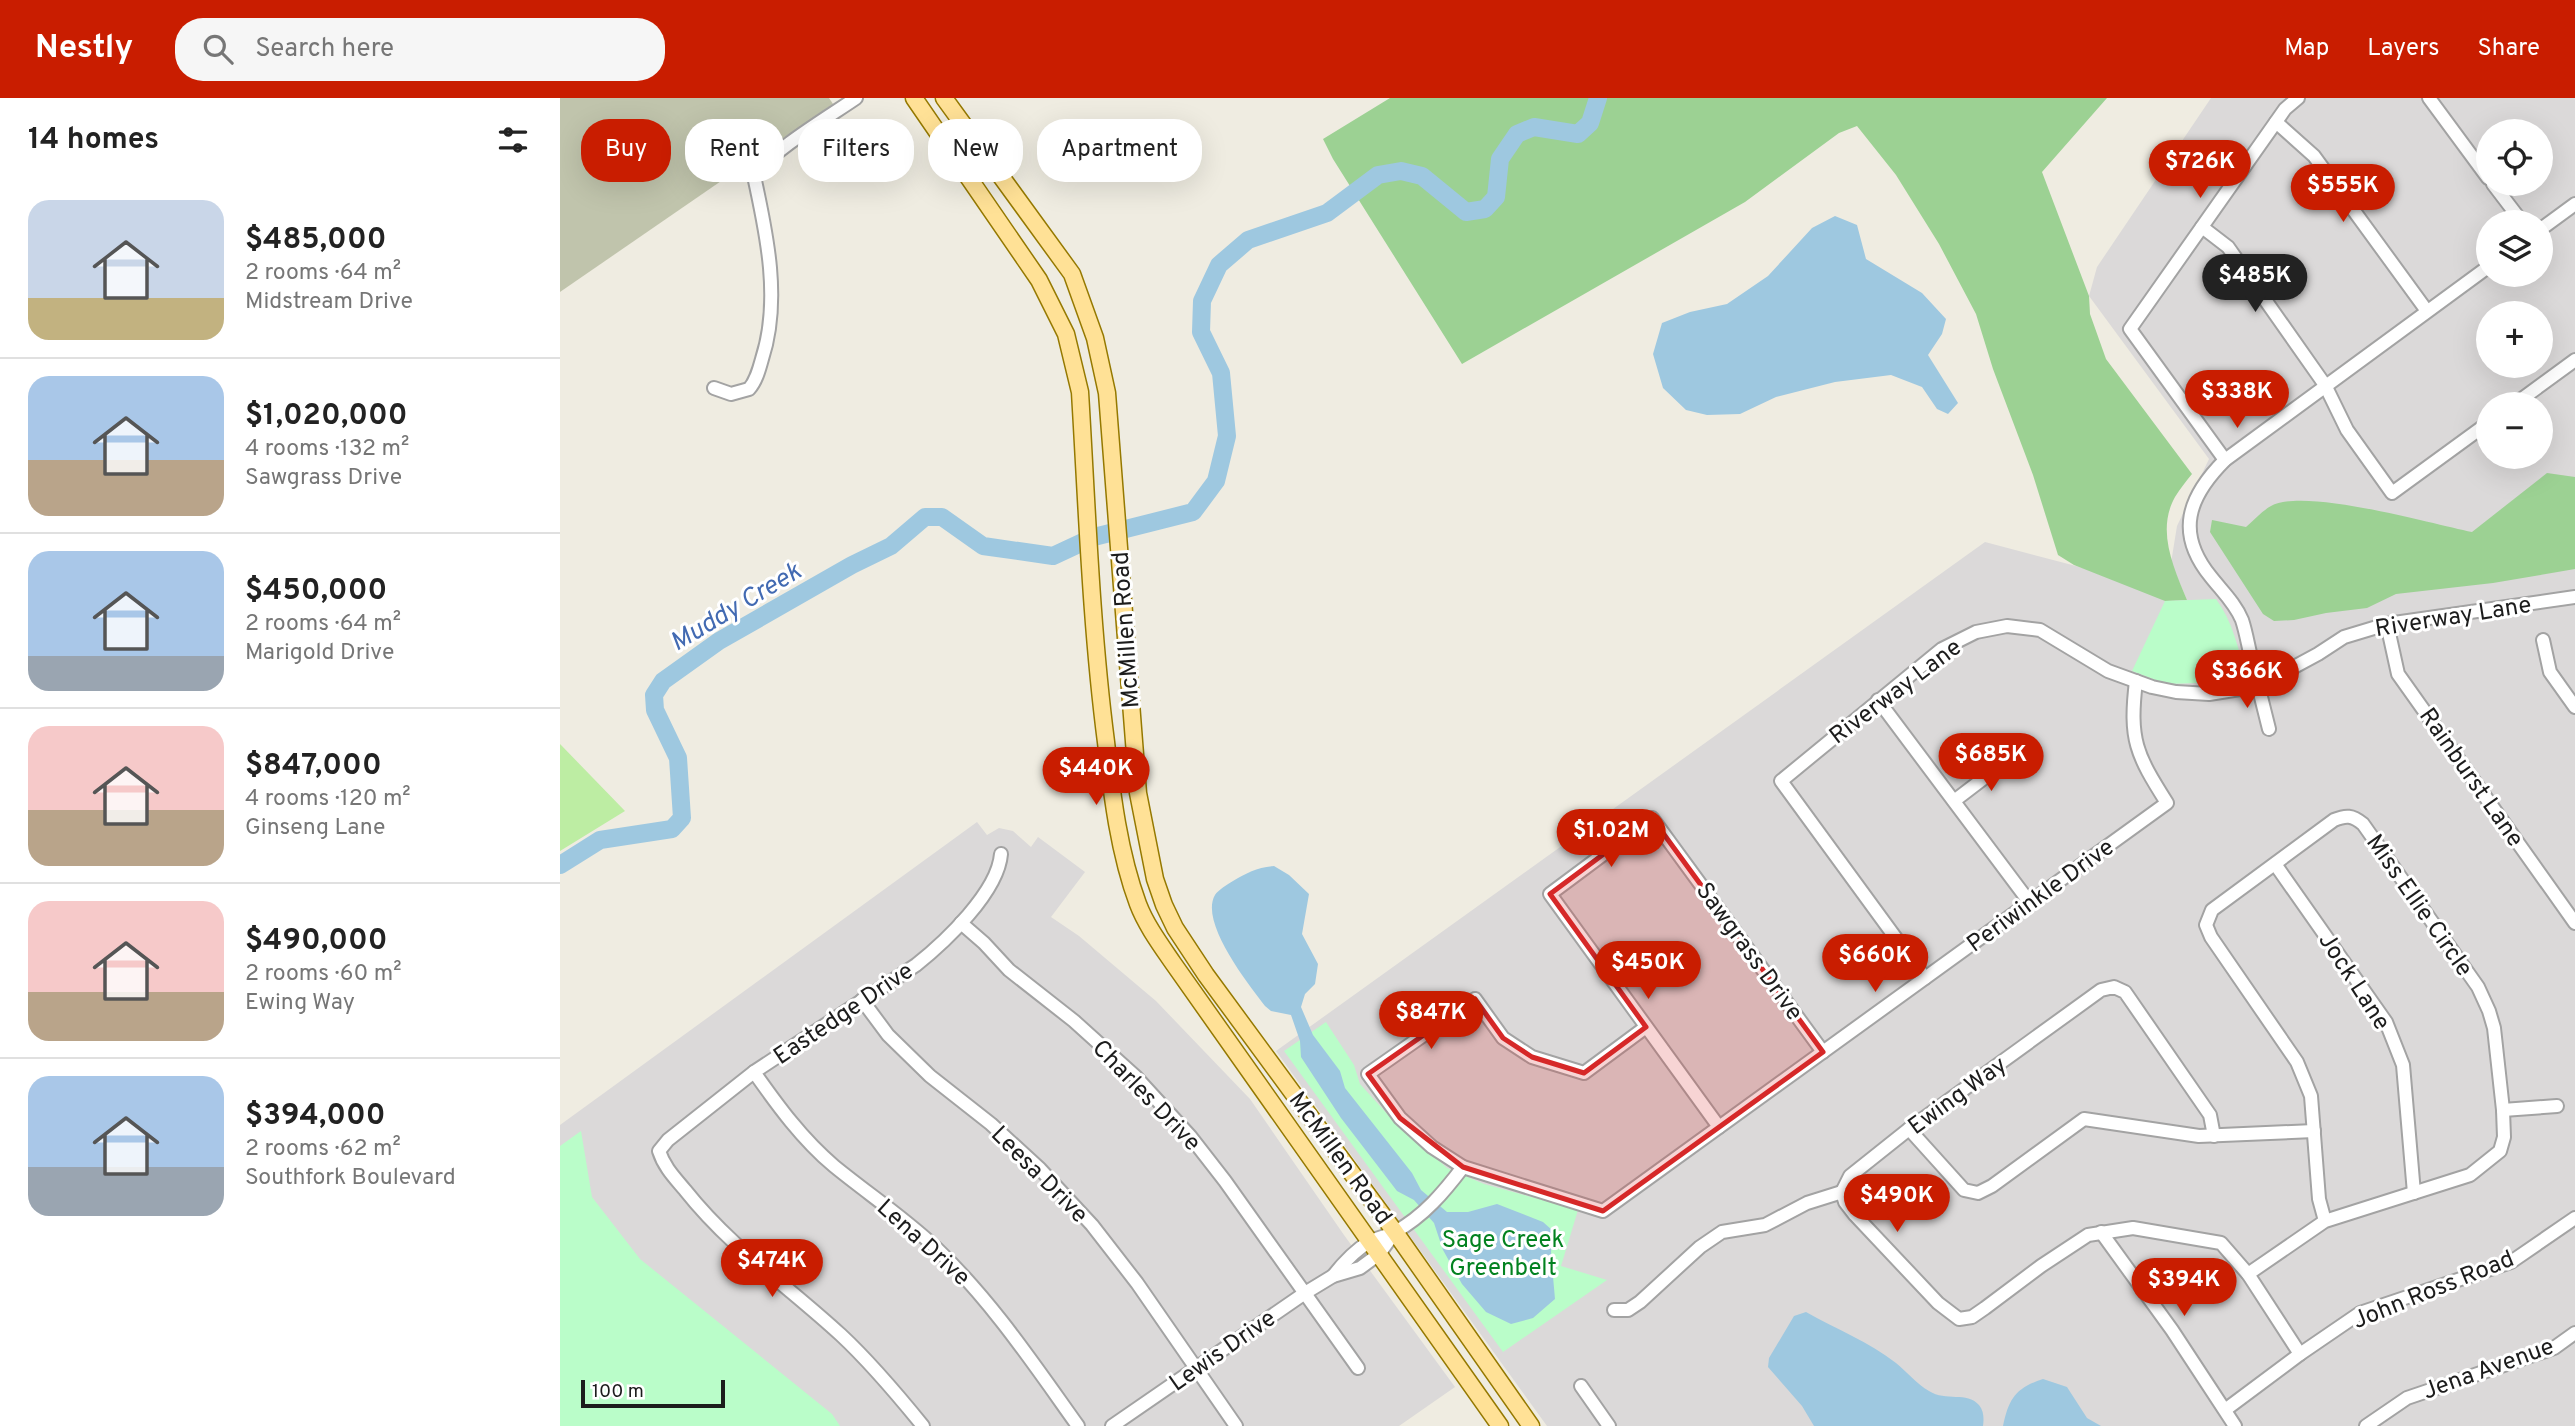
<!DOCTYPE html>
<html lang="en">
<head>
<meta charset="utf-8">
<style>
	body { margin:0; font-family:Overpass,sans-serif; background:#f6f6f6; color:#222; height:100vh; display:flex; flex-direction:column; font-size:26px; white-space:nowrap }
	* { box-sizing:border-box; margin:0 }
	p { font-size:23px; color:#767676 }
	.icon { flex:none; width:38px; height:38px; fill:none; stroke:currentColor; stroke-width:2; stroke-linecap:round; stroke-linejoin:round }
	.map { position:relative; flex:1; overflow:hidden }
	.side { display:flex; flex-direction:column; background:#fff; width:560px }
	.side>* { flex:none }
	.top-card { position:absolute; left:21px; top:21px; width:665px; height:63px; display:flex; gap:14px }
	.controls { position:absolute; left:1916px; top:21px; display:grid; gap:14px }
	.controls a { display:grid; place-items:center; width:77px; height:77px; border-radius:50%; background:#fff; box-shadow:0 7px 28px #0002; font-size:35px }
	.scale { position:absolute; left:21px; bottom:18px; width:144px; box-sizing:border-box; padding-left:7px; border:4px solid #1c1c1c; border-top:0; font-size:19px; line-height:24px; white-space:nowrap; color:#1c1c1c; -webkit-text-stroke:5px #fff; paint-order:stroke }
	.price { position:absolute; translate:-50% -60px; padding:0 16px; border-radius:24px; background:#c91d00; color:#fff; font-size:23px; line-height:46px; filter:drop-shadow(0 2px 4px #0008) }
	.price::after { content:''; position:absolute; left:50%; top:42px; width:21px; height:16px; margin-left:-10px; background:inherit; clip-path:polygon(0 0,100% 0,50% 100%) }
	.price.current { background:#222; color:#fff }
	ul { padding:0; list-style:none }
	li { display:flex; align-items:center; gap:21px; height:175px; padding:0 28px }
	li+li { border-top:2px solid #e0e0e0 }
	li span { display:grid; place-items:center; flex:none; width:196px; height:140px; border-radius:21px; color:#555 }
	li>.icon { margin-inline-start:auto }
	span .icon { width:84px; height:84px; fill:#fffc; stroke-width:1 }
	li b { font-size:30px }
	h2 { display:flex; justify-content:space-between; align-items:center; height:84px; padding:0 28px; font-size:30px }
	.tag { padding:0 24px; border-radius:28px; background:#fff; box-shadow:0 7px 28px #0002; font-size:24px; line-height:63px }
	.tag.current { background:#c91d00; color:#fff }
	header { display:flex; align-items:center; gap:42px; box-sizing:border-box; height:98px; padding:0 35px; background:#c91d00; color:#fff }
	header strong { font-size:33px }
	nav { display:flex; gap:38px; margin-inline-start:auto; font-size:24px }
	.search { width:490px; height:63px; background:#f6f6f6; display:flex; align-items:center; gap:18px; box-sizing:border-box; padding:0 24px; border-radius:28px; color:#767676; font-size:26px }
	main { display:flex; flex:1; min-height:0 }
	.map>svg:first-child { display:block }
	.residential { fill:#dbd9d9; fill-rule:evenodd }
	.construction { fill:#c0c4ac }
	.grass { fill:#bdeda3 }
	.forest { fill:#9cd193 }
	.park { fill:#bafdc9 }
	.water { fill:#9ec8e0 }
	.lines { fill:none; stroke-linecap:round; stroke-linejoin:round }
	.river { stroke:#9ec8e0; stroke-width:18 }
	.minor-casing { stroke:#a3a3a3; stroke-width:16 }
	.major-casing { stroke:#957900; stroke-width:19 }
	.minor { stroke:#fff; stroke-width:12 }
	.major { stroke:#ffe196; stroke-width:16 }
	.marked { fill:#d62828; fill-opacity:0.2; stroke:#d62828; stroke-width:5; stroke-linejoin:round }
	.labels { text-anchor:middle; stroke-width:6; stroke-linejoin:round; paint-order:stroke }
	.street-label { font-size:24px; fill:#1c1c1c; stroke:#fff }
	.park-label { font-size:24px; fill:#038220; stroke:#fff }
	.water-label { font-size:26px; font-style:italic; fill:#426ab2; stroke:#fff }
</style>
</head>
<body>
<header>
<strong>Nestly</strong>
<div class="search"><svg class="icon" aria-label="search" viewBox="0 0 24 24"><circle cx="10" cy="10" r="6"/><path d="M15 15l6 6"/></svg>Search here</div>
<nav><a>Map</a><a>Layers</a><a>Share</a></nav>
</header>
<main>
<section class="side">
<h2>14 homes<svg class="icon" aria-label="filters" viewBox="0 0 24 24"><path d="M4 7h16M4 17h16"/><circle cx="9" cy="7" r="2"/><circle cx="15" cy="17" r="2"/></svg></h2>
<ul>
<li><span style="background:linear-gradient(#c9d6e8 70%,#c2b280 0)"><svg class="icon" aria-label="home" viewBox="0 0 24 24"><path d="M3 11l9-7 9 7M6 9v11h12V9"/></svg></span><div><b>$485,000</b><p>2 rooms · 64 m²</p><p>Midstream Drive</p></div></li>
<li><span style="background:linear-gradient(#a9c7e8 60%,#b9a48a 0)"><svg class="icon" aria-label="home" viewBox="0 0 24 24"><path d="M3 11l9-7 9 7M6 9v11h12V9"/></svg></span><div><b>$1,020,000</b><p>4 rooms · 132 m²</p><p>Sawgrass Drive</p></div></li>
<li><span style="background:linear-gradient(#a9c7e8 75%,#9aa5b1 0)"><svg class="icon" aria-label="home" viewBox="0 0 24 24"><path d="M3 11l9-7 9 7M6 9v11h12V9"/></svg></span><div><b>$450,000</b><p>2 rooms · 64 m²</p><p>Marigold Drive</p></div></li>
<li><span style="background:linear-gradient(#f6c9c9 60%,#b9a48a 0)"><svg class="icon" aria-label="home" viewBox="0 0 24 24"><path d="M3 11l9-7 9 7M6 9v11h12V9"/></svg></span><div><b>$847,000</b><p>4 rooms · 120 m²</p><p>Ginseng Lane</p></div></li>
<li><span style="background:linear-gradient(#f6c9c9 65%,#b9a48a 0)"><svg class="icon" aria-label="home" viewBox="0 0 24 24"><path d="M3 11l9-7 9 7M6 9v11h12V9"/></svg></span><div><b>$490,000</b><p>2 rooms · 60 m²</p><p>Ewing Way</p></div></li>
<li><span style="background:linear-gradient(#a9c7e8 65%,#9aa5b1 0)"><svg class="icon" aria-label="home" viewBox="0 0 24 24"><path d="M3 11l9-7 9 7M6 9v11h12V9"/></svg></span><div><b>$394,000</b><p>2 rooms · 62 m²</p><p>Southfork Boulevard</p></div></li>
</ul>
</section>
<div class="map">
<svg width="2015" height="1328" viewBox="0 0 2015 1328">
	<rect width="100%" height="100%" fill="#efece1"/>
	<g class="residential">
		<path d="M1651,0H2015V1328H987L716,953L1425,444L1516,468L1627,502L1611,465L1617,428L1649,361L1529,198L1537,169ZM1928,33H1981V86H1928ZM1928,124H1981V177H1928ZM1928,215H1981V268H1928ZM1928,306H1981V359H1928Z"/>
		<polygon points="417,724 427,737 439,730 453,733 471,749 478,739 525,774 491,819 519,838 596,903 690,1001 784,1137 895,1289 839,1328 0,1328 0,1027"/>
	</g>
	<polygon class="construction" points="0,0 269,0 273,6 0,194"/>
	<polygon class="grass" points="0,646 65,713 0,753"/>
	<g class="forest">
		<path d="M830,0H1547L1482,74L1529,198L1530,216L1546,261L1632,376C1626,383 1620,391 1615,399C1596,433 1614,470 1627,502L1605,503L1514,467L1498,457L1473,377L1433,271L1416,216L1379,146L1336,77L1297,28L1279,35L1185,104L902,266L773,61L763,41Z"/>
		<path d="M1987,375L2015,379V471L1933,485L1836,496L1807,510L1766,515L1734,522L1714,523L1703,516L1650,434L1652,422L1686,429C1694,422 1702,413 1711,408C1744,389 1872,426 1912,434Z"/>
	</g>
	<g class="park">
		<path d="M1656,501C1673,524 1678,550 1686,578L1638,585L1606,586L1572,573L1605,503Z"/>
		<polygon points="766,924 794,967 800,986 830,1019 887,1070 924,1086 1018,1112 1001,1168 1047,1182 943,1254 724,953"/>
		<polygon points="21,1033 32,1099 80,1161 272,1316 280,1328 0,1328 0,1048"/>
	</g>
	<g class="water">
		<polygon points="1275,118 1297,127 1306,161 1362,195 1386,221 1382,236 1368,257 1398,305 1388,316 1377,311 1362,289 1331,277 1275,284 1216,299 1180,316 1147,317 1126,312 1103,290 1093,256 1102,225 1130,214 1167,206 1208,178 1252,130"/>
		<path d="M714,768L729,777L749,796L742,836L758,866L755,886L745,896L741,909L753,937L780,973L785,990L852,1075L861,1092L887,1114H908L937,1106L983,1124L992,1132L991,1156L995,1201L973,1220L951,1226L926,1214L902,1186L883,1152L874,1125L854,1102L837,1093L781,1020L741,959L740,943L731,917L711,913L705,908C689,887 639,824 655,797C658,792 668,786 673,783C686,775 698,769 714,768Z"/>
		<path d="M1246,1214C1276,1231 1309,1244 1336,1265C1347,1274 1357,1286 1369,1293C1386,1304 1407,1293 1419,1307C1424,1313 1424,1321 1423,1328H1254L1242,1308L1208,1269L1209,1260L1234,1218Z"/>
		<path d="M1483,1281L1507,1289L1527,1320L1541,1328H1443C1449,1300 1456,1290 1483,1281Z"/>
	</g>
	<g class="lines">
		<g class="river">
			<polyline points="534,439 633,414 656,383 667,338 661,275 641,234 642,203 659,167 688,142 767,115 818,77 841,73 862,78 906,114 925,111 936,99 940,61 957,36 974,29 1018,36 1030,25 1038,0"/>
			<polyline points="0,767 40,742 112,731 122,720 118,660 95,612 94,597 103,583 159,543 292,467 331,448 365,419 382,419 423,448 493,458 523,444"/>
		</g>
		<defs>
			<g id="minor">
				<polyline points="1869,0 1928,80"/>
				<polyline points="1716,24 1754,58 1867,213"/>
				<polyline points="1933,86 1962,124"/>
				<polyline points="1642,129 1668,149 1765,287 1787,332 1832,395 1928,325"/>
				<polyline points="1981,131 2015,106"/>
				<path d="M154,290L171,296L189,291C196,283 199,272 202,261C221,203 207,137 194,78C211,53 270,18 296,0"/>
				<polyline points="1955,306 2015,262"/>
				<polyline points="1665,362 1570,231 1725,11 1738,0"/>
				<polyline points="1827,526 1838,576 2015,825"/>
				<polyline points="1983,542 1990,574 2015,609"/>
				<polyline points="1318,602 1470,805"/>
				<path d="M1709,631C1703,607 1697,583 1691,559C1688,547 1686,534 1682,522C1675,505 1662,493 1651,479C1615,435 1628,399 1665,362L1928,169"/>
				<polyline points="1394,703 1449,661"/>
				<polyline points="1715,766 1826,924 1843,967 1854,1095"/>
				<polyline points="401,825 424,845 449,872 514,923 576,979 630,1038 665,1083 798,1270"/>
				<polyline points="1365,880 1221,683 1382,551 1416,534 1447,528 1480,532 1548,573 1592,589 1616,594 1649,596 1680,591 1721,576 1758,556 1784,539 1827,526 2015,499"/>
				<polyline points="302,902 328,937 370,978 431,1026 480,1071 532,1127 577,1185 676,1328"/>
				<path d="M1086,929L1024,975L972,959L943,940L915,901L808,976L840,1020L872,1049L903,1069L1043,1113L1607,705C1576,656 1569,642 1576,583"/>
				<path d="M194,974C218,1008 242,1041 274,1068C307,1095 343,1119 374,1148C431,1202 473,1265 518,1328"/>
				<polyline points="1943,1012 1997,1008"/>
				<polyline points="1159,1029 990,796 1092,720 1263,954"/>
				<polyline points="1349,1031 1404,1092 1418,1095 1432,1088 1524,1021 1639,1038 1754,1033"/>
				<polyline points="1654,1038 1650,1017 1565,894 1554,889 1541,892 1349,1031 1290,1078 1282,1094 1285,1104 1295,1117 1378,1205 1399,1221 1412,1219 1425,1210 1481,1168 1528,1137 1573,1130 1661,1145 1688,1176 1740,1256"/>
				<polyline points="1541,1134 1612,1232 1675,1328"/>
				<path d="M1688,1176L1765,1123L1910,1077L1940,1053L1944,1039L1943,1012L1934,930L1929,913L1918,889L1803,726C1792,717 1786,717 1774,722L1652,812L1646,827L1651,839L1737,964L1751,998L1759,1101L1765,1123"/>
				<path d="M773,1178C784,1164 794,1153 809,1144C817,1140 827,1138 835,1134C864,1118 884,1094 903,1069"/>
				<polyline points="1054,1212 1068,1212 1080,1204 1140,1149 1162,1134 1205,1127 1247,1105 1282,1094"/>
				<polyline points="1021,1288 1049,1328"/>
				<polyline points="1665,1312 1740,1256 1800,1215 1951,1164 2015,1120"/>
				<path d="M363,1328C337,1296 311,1265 281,1237C228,1188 171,1150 125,1092C115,1080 104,1069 99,1053L108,1042L194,974L356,867C385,844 438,794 441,756"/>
				<polyline points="552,1328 745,1195 773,1178 800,1170 819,1156 835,1134"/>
				<polyline points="1806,1328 1847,1300 1994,1250 2015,1235"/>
			</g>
			<g id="major">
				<path d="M354,0L479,182L506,236L520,294C527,410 531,528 546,644C552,697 559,755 578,806C586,827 600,846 613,865L940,1328"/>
				<polyline points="384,0 512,176 535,240 547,295 578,695 595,781 604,807 615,830 646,877 835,1134 971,1328"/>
			</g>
		</defs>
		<use href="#minor" class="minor-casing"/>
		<use href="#major" class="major-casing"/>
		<use href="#minor" class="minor"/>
		<use href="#major" class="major"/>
	</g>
	<path class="marked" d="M1092,720L1263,954L1043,1113L903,1069L840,1020L808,976L915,901L943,940L972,959L1024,975L1086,929L990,796Z"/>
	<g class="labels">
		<g class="street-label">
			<text transform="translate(1893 518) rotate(-9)" y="8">Riverway Lane</text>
			<text transform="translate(565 532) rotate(-94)" y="8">McMillen Road</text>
			<text transform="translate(1335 593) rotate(-37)" y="8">Riverway Lane</text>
			<text transform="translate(1912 679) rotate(55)" y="8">Rainburst Lane</text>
			<text transform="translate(1480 797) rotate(-36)" y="8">Periwinkle Drive</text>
			<text transform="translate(1860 807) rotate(55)" y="8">Miss Ellie Circle</text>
			<text transform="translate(1190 853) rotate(54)" y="8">Sawgrass Drive</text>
			<text transform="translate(1795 883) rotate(57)" y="8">Jock Lane</text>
			<text transform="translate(283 915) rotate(-34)" y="8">Eastedge Drive</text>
			<text transform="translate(587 997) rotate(46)" y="8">Charles Drive</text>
			<text transform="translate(1397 997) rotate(-36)" y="8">Ewing Way</text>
			<text transform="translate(781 1060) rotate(54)" y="8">McMillen Road</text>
			<text transform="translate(480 1076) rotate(45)" y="8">Leesa Drive</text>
			<text transform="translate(364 1144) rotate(42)" y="8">Lena Drive</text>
			<text transform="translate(1873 1191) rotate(-22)" y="8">John Ross Road</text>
			<text transform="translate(662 1252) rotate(-35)" y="8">Lewis Drive</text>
			<text transform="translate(1928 1270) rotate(-20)" y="8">Jena Avenue</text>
		</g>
		<g class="park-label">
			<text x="943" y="1149">Sage Creek<tspan x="943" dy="28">Greenbelt</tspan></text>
		</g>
		<g class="water-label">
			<text transform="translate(175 508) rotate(-31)" y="9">Muddy Creek</text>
		</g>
	</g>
</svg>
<div class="controls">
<a><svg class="icon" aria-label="locate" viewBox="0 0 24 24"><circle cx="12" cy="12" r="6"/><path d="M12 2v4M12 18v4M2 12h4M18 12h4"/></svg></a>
<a><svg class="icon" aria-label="layers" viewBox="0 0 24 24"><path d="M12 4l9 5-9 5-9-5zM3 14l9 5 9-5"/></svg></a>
<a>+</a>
<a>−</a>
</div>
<div class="scale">100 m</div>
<b class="price" style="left:1640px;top:102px">$726K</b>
<b class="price" style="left:1783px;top:126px">$555K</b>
<b class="price current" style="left:1695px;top:216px">$485K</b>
<b class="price" style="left:1677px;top:332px">$338K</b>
<b class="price" style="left:1687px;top:612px">$366K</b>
<b class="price" style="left:1431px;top:695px">$685K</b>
<b class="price" style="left:536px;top:709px">$440K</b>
<b class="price" style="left:1051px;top:771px">$1.02M</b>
<b class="price" style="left:1315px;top:896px">$660K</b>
<b class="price" style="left:1088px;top:903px">$450K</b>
<b class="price" style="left:871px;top:953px">$847K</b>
<b class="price" style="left:1337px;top:1136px">$490K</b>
<b class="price" style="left:212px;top:1201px">$474K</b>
<b class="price" style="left:1624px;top:1220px">$394K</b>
<div class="top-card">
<a class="tag current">Buy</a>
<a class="tag">Rent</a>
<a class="tag">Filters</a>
<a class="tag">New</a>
<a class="tag">Apartment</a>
</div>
</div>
</main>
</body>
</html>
